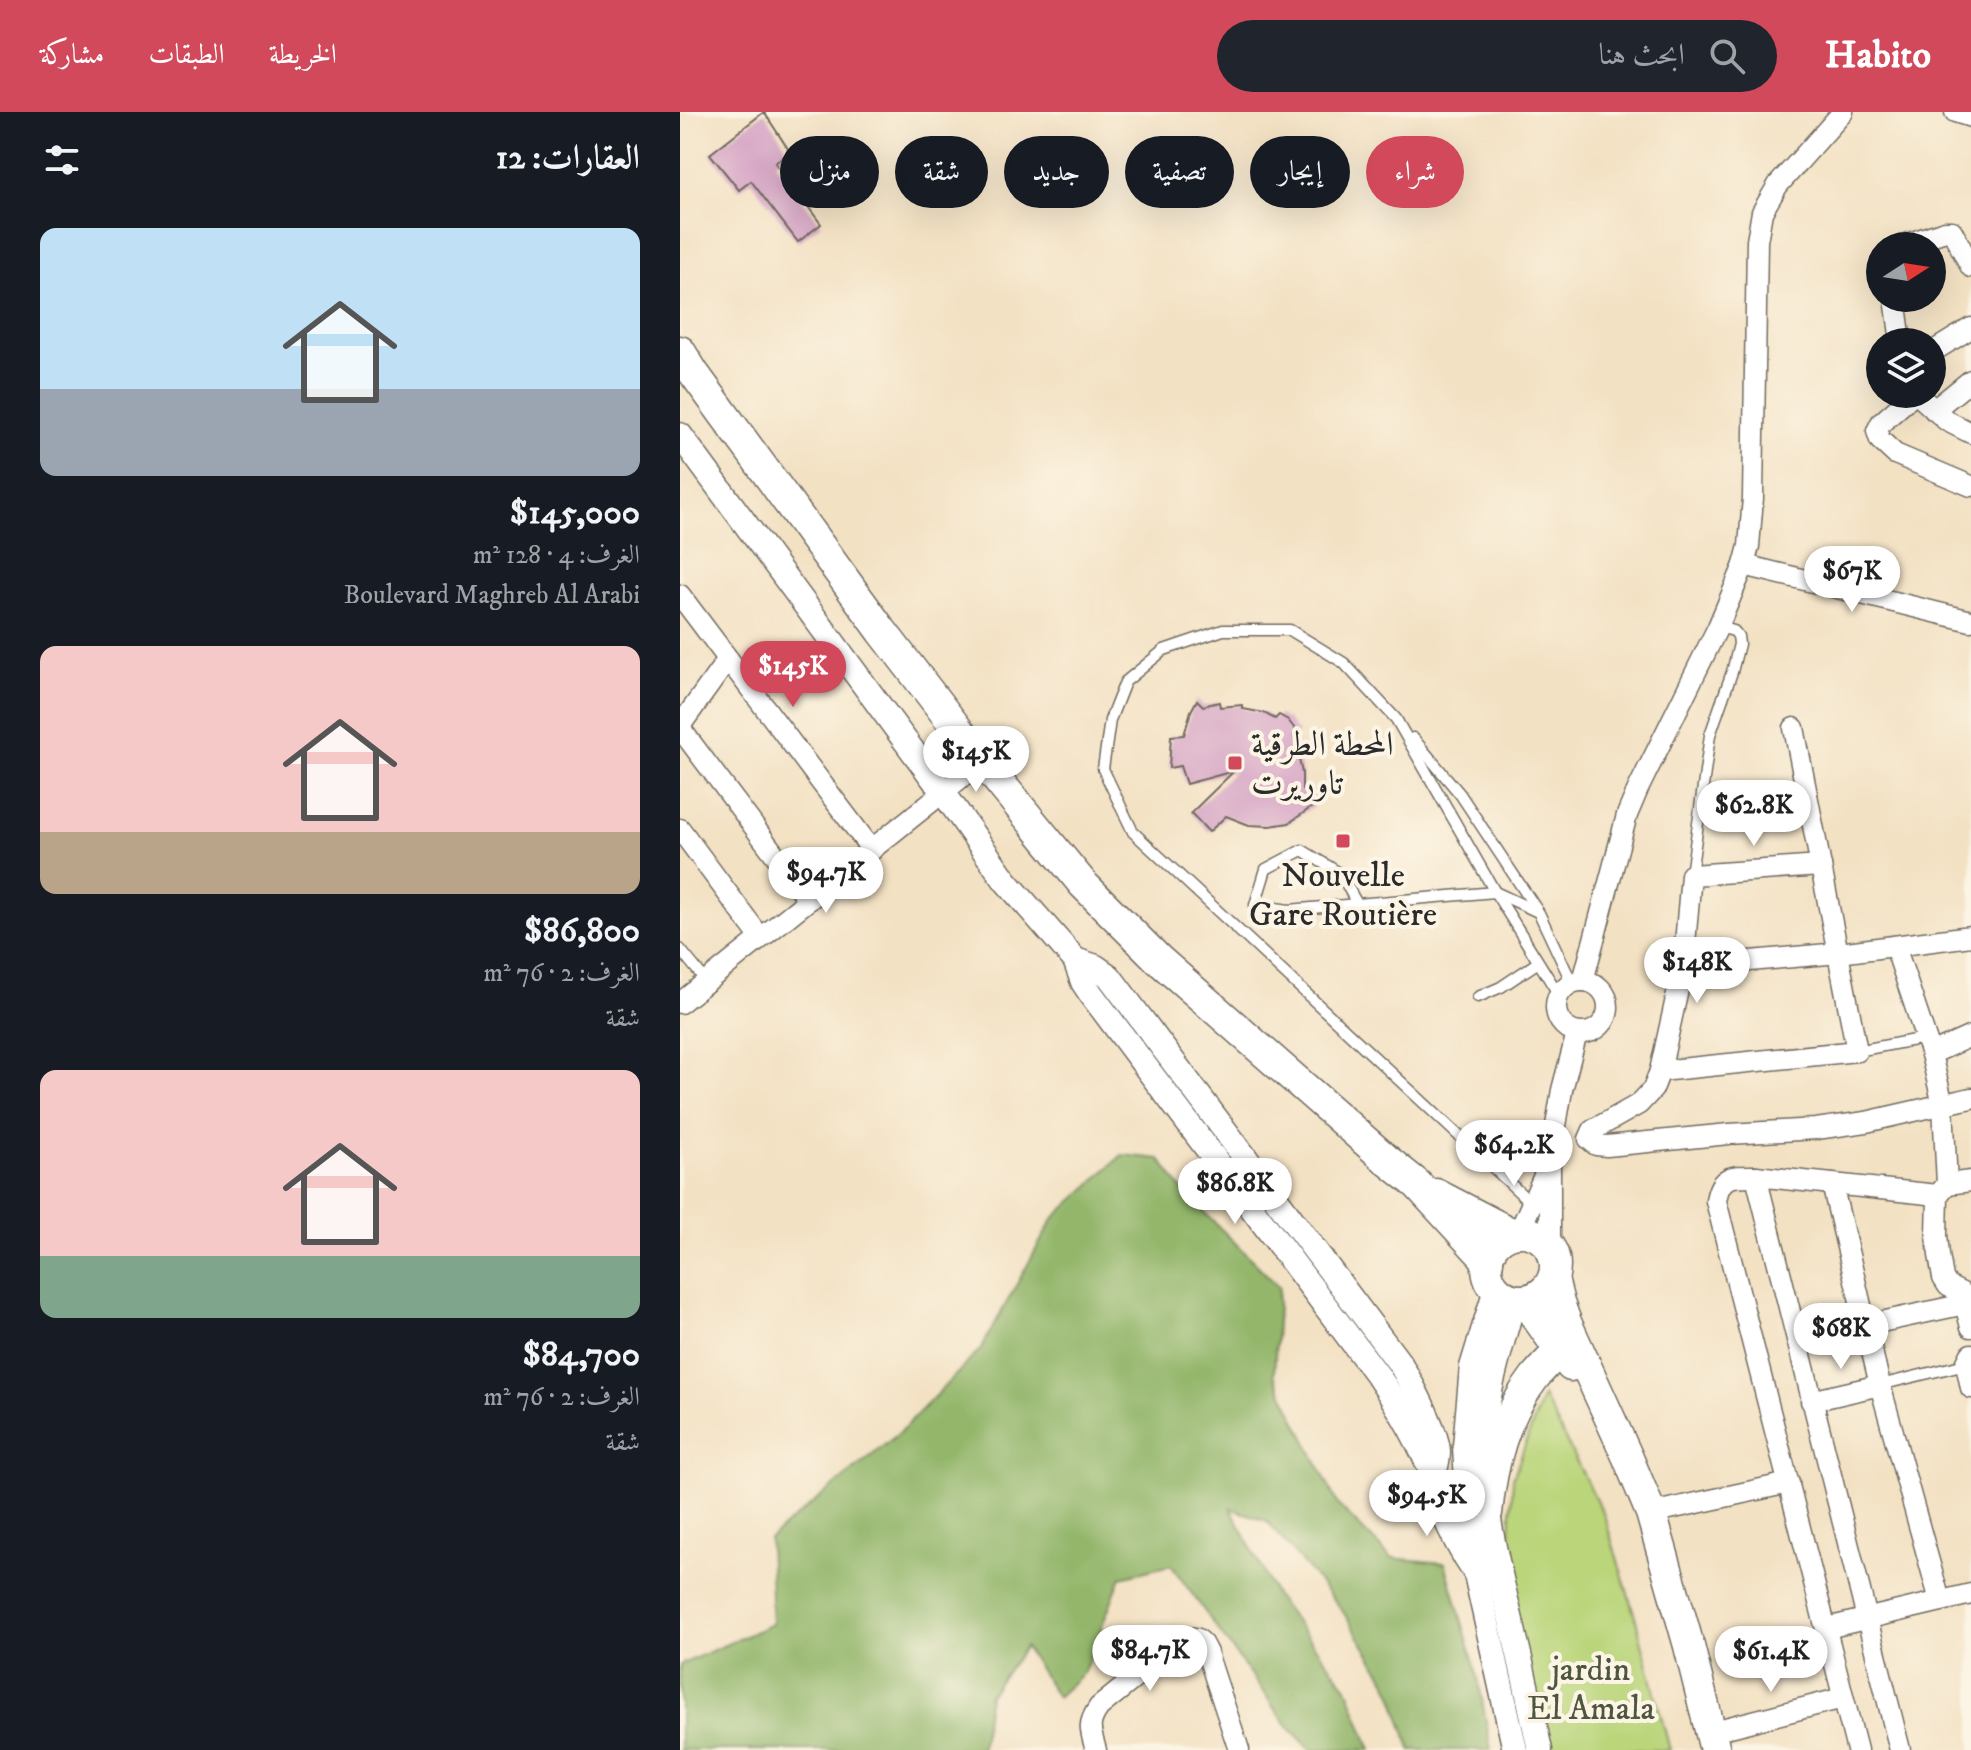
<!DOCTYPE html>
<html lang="ar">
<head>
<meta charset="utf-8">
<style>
	body { margin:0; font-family:"IM FELL DW Pica",Amiri,serif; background:#20242c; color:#f1f3f6; direction:rtl; height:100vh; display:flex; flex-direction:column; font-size:30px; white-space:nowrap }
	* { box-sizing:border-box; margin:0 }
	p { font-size:26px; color:#9ea1a6 }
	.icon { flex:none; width:44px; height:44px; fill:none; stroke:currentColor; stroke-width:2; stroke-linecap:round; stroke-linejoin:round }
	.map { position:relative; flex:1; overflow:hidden; direction:ltr }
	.panel { display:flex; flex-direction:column; background:#171b24; width:680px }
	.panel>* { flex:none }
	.top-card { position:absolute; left:24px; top:24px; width:760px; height:72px; direction:rtl; display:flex; gap:16px }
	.needle { width:52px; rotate:78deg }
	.buttons { position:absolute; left:1186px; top:120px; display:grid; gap:16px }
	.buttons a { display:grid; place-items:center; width:80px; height:80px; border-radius:50%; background:#171b24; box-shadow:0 8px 32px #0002; font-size:40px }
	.price { position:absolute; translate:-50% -68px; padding:0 18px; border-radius:28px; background:#fff; color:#222; font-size:26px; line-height:52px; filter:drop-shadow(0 2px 4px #0008) }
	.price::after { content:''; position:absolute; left:50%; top:48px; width:24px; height:18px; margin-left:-12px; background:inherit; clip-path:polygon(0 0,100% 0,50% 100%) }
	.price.active { background:#d1495b; color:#fff }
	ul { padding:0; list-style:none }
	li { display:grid; align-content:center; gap:16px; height:424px; padding:0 40px }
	li span { display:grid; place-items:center; height:248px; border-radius:16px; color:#555 }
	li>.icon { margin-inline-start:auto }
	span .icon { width:144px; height:144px; fill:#fffc; stroke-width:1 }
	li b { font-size:34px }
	h2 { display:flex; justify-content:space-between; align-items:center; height:96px; padding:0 40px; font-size:34px }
	.pill { padding:0 28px; border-radius:36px; background:#171b24; box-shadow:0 8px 32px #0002; font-size:28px; line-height:72px }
	.pill.active { background:#d1495b; color:#fff }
	header { display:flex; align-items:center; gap:48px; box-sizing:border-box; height:112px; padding:0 40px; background:#d1495b; color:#fff }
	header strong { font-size:38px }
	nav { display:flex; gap:44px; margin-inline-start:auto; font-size:28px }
	.search { width:560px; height:72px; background:#20242c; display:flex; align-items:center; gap:20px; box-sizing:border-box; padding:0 28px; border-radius:44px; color:#9ea1a6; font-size:30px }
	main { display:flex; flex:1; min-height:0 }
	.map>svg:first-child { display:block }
	.green { fill:#bad57a; stroke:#728052; stroke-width:2 }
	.forest { fill:#93b66a; stroke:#5f704a; stroke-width:2 }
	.building { fill:#d5a3c4 }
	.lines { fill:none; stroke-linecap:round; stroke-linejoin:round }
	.service-casing { stroke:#716b60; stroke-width:13 }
	.minor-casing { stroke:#716b60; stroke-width:23 }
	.tertiary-casing { stroke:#716b60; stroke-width:27 }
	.primary-casing { stroke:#716b60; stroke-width:33 }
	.service { stroke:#fff; stroke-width:10 }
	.minor { stroke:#fff; stroke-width:20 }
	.tertiary { stroke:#fff; stroke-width:24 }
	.primary { stroke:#fff; stroke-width:30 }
	.poi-dot { fill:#d1495b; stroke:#fcf5e5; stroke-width:3 }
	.labels { text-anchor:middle; stroke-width:8; stroke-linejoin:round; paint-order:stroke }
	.poi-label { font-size:34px; fill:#2b2b2b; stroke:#fcf5e5; text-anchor:start }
	.park-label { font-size:34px; fill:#4f563f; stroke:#fcf5e5 }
</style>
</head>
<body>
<header>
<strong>Habito</strong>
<div class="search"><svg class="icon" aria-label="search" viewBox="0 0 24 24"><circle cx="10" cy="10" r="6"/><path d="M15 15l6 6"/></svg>ابحث هنا</div>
<nav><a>الخريطة</a><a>الطبقات</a><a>مشاركة</a></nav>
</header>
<main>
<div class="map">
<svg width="1291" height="1638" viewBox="0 0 1291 1638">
	<rect width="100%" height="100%" fill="#fcf5e5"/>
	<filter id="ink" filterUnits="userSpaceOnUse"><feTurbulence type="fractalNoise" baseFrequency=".0125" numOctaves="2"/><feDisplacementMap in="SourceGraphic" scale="16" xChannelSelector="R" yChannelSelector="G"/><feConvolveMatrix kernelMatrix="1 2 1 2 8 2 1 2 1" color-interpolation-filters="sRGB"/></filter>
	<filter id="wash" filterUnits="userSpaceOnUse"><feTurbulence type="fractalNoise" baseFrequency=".006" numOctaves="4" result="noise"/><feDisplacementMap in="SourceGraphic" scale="32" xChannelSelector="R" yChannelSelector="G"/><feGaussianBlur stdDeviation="1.8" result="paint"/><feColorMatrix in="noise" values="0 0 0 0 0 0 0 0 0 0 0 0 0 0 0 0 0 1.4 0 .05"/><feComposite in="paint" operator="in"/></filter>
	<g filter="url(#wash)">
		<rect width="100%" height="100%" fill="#f3e1c3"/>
		<polygon class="green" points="863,1284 924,1403 956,1508 990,1638 863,1638 840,1528 829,1437 833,1366"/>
		<polygon class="forest" points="442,1043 480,1047 503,1079 599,1175 594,1263 658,1393 711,1446 765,1451 798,1565 811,1638 731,1638 709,1573 660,1495 587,1409 551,1396 596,1485 667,1575 691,1638 631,1638 607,1613 491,1453 441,1465 404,1560 377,1585 345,1535 309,1583 301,1638 0,1638 0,1553 92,1512 89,1427 218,1322 301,1237 373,1107"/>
		<g id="blocks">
			<g class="building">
				<polygon points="84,0 110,40 95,51 141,112 118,130 71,69 59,78 30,42"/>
				<polygon points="517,588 523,594 539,590 540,595 562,593 563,597 584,601 595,607 599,603 608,608 618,621 614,624 622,661 622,678 644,681 632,695 609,711 590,714 569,713 546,704 529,720 511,701 554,659 506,672 500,654 489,656 491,624 504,623 511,599"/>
			</g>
		</g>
	</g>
	<g filter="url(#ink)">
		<use href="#blocks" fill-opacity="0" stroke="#716b60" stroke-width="2"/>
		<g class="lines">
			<defs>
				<g id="service">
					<polyline points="733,626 780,682 859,801 892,871"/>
					<polygon points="622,738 661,762 677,792 609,798 575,793 586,757"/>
					<polyline points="1011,763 1030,623 1052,560 1059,532 1058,524 1054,519 1038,515"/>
					<polyline points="677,792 815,780 858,800"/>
					<polyline points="0,837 26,869"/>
					<polyline points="798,885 821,875 857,851"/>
					<polyline points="1177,939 1245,926"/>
					<polyline points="851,1091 453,720 423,657 430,608 445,570 484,538 543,518 610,518 664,551 716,607 815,780 879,883"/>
					<polyline points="1200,1273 1286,1252"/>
				</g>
				<g id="minor">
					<polyline points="1275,0 1291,5"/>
					<polyline points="1221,134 1265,119 1272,119 1291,155"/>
					<polyline points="1215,186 1221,230"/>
					<polyline points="1252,240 1291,216"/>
					<polyline points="1234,282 1201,311 1197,319 1200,328 1215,342 1291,374"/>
					<polyline points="1237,282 1267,309 1291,321"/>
					<polyline points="1254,298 1291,268"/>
					<polyline points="1064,453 1291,509"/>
					<polyline points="0,483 192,738"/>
					<polyline points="0,614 48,547"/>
					<polyline points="0,616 129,788"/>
					<polyline points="0,717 80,825"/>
					<polyline points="1141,754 1011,763 1003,855 980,959 973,977 959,992 913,1018 909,1027 916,1033 927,1034 1049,1022 1136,1017 1186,1010 1291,986"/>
					<polyline points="1215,834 1251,942 1263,993 1267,1072 1258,1083 1257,1123 1259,1143 1263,1166 1268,1174 1282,1181 1291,1215"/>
					<polyline points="1003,855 1159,841 1291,824"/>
					<polyline points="903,869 947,703 958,677 1038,515 1064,453 1069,434 1073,386 1077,129 1082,100 1098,73 1163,0"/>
					<circle cx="902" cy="895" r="26"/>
					<polyline points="0,891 302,649"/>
					<polyline points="1251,942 1291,924"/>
					<polyline points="980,959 1177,939 1114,616"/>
					<polyline points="1076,1064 1220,1638"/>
					<polyline points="1152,1072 1200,1273 1260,1489"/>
					<polyline points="1267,1072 1291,1069"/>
					<polyline points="839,1120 867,1057"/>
					<polyline points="870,1135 870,1049 882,978 897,921"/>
					<polyline points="1187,1213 1285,1192"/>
					<polyline points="1291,1242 1286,1252 1291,1276"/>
					<polyline points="1131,1289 1200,1273"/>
					<polyline points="971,1401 1109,1371"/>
					<polyline points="1147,1516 1291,1482"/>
					<polyline points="1030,1620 1163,1586"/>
					<path d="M416,1638C410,1618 407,1612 419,1595L503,1527C519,1523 520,1527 527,1541L559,1638"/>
					<path d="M1177,1638L1036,1089C1040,1062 1053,1064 1076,1064L1258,1083"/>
				</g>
				<g id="tertiary">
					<path d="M0,323L263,680L325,768L395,848L403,870L411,882L698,1264C719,1295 739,1329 753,1364C756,1374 758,1385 761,1395C770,1419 781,1440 796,1462"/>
					<path d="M395,848L416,855L429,864L721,1253C731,1271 759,1322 758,1341C758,1349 755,1358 753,1366"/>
					<polyline points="816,1177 792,1255 785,1334 790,1425 796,1462 835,1638"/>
					<path d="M834,1187C821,1236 804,1286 803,1337C803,1406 821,1464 836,1530C845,1566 852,1602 860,1638"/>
				</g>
				<g id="primary">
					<polyline points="0,239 13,260 202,519 302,649 403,772 479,848 707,1048 737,1072 808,1149"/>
					<polyline points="756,1082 831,1121"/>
					<circle cx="841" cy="1154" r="34"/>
					<polyline points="873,1167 879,1191 886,1210 948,1346 971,1401 1009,1534 1035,1638"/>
					<polyline points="844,1188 891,1254"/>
					<path d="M807,1401C812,1352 823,1306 854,1266C862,1256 871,1247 880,1238"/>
				</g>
			</defs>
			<use href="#service" class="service-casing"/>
			<use href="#minor" class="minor-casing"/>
			<use href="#tertiary" class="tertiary-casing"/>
			<use href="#primary" class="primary-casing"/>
			<use href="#service" class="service"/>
			<use href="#minor" class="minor"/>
			<use href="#tertiary" class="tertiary"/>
			<use href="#primary" class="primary"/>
		</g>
	</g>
	<g class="poi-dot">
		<rect x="547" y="643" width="16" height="16" rx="4"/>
		<rect x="655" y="721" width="16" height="16" rx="4"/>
	</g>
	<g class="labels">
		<g class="poi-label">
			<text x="571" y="643">المحطة الطرقية<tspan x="571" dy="39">تاوريرت</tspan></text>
			<text x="663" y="774" text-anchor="middle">Nouvelle<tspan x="663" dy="39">Gare Routière</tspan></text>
		</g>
		<g class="park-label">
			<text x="911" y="1568">jardin<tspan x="911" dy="39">El Amala</tspan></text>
		</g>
	</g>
</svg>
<div class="buttons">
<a><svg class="needle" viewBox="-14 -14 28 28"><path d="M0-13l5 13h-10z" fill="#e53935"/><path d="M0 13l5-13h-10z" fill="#9ea1a6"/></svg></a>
<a><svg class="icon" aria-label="layers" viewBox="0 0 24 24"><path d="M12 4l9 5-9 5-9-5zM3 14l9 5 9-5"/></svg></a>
</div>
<b class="price" style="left:1172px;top:502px">$67K</b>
<b class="price active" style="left:113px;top:597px">$145K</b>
<b class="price" style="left:296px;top:682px">$145K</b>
<b class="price" style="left:1074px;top:736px">$62.8K</b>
<b class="price" style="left:146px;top:803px">$94.7K</b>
<b class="price" style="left:1017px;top:893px">$148K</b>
<b class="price" style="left:834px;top:1076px">$64.2K</b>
<b class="price" style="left:555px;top:1114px">$86.8K</b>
<b class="price" style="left:1161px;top:1259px">$68K</b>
<b class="price" style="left:747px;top:1426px">$94.5K</b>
<b class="price" style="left:470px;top:1581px">$84.7K</b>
<b class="price" style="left:1091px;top:1582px">$61.4K</b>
<div class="top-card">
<a class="pill active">شراء</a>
<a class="pill">إيجار</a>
<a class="pill">تصفية</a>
<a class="pill">جديد</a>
<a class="pill">شقة</a>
<a class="pill">منزل</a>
</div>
</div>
<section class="panel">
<h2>العقارات: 12<svg class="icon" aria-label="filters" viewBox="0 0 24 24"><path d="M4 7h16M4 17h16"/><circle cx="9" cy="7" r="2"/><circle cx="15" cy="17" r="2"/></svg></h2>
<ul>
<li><span style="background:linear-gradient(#bfe0f5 65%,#9aa5b1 0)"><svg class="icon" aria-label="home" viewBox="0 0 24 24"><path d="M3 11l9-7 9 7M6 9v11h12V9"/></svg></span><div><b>$145,000</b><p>الغرف: 4 · 128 m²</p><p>Boulevard Maghreb Al Arabi</p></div></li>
<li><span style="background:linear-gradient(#f6c9c9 75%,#b9a48a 0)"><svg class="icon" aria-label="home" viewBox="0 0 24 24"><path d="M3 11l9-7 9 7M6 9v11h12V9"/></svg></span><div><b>$86,800</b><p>الغرف: 2 · 76 m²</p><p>شقة</p></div></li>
<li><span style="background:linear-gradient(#f6c9c9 75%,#7fa58c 0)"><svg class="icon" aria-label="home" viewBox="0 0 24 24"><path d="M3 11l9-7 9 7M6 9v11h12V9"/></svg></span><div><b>$84,700</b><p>الغرف: 2 · 76 m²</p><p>شقة</p></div></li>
</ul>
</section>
</main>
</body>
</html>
